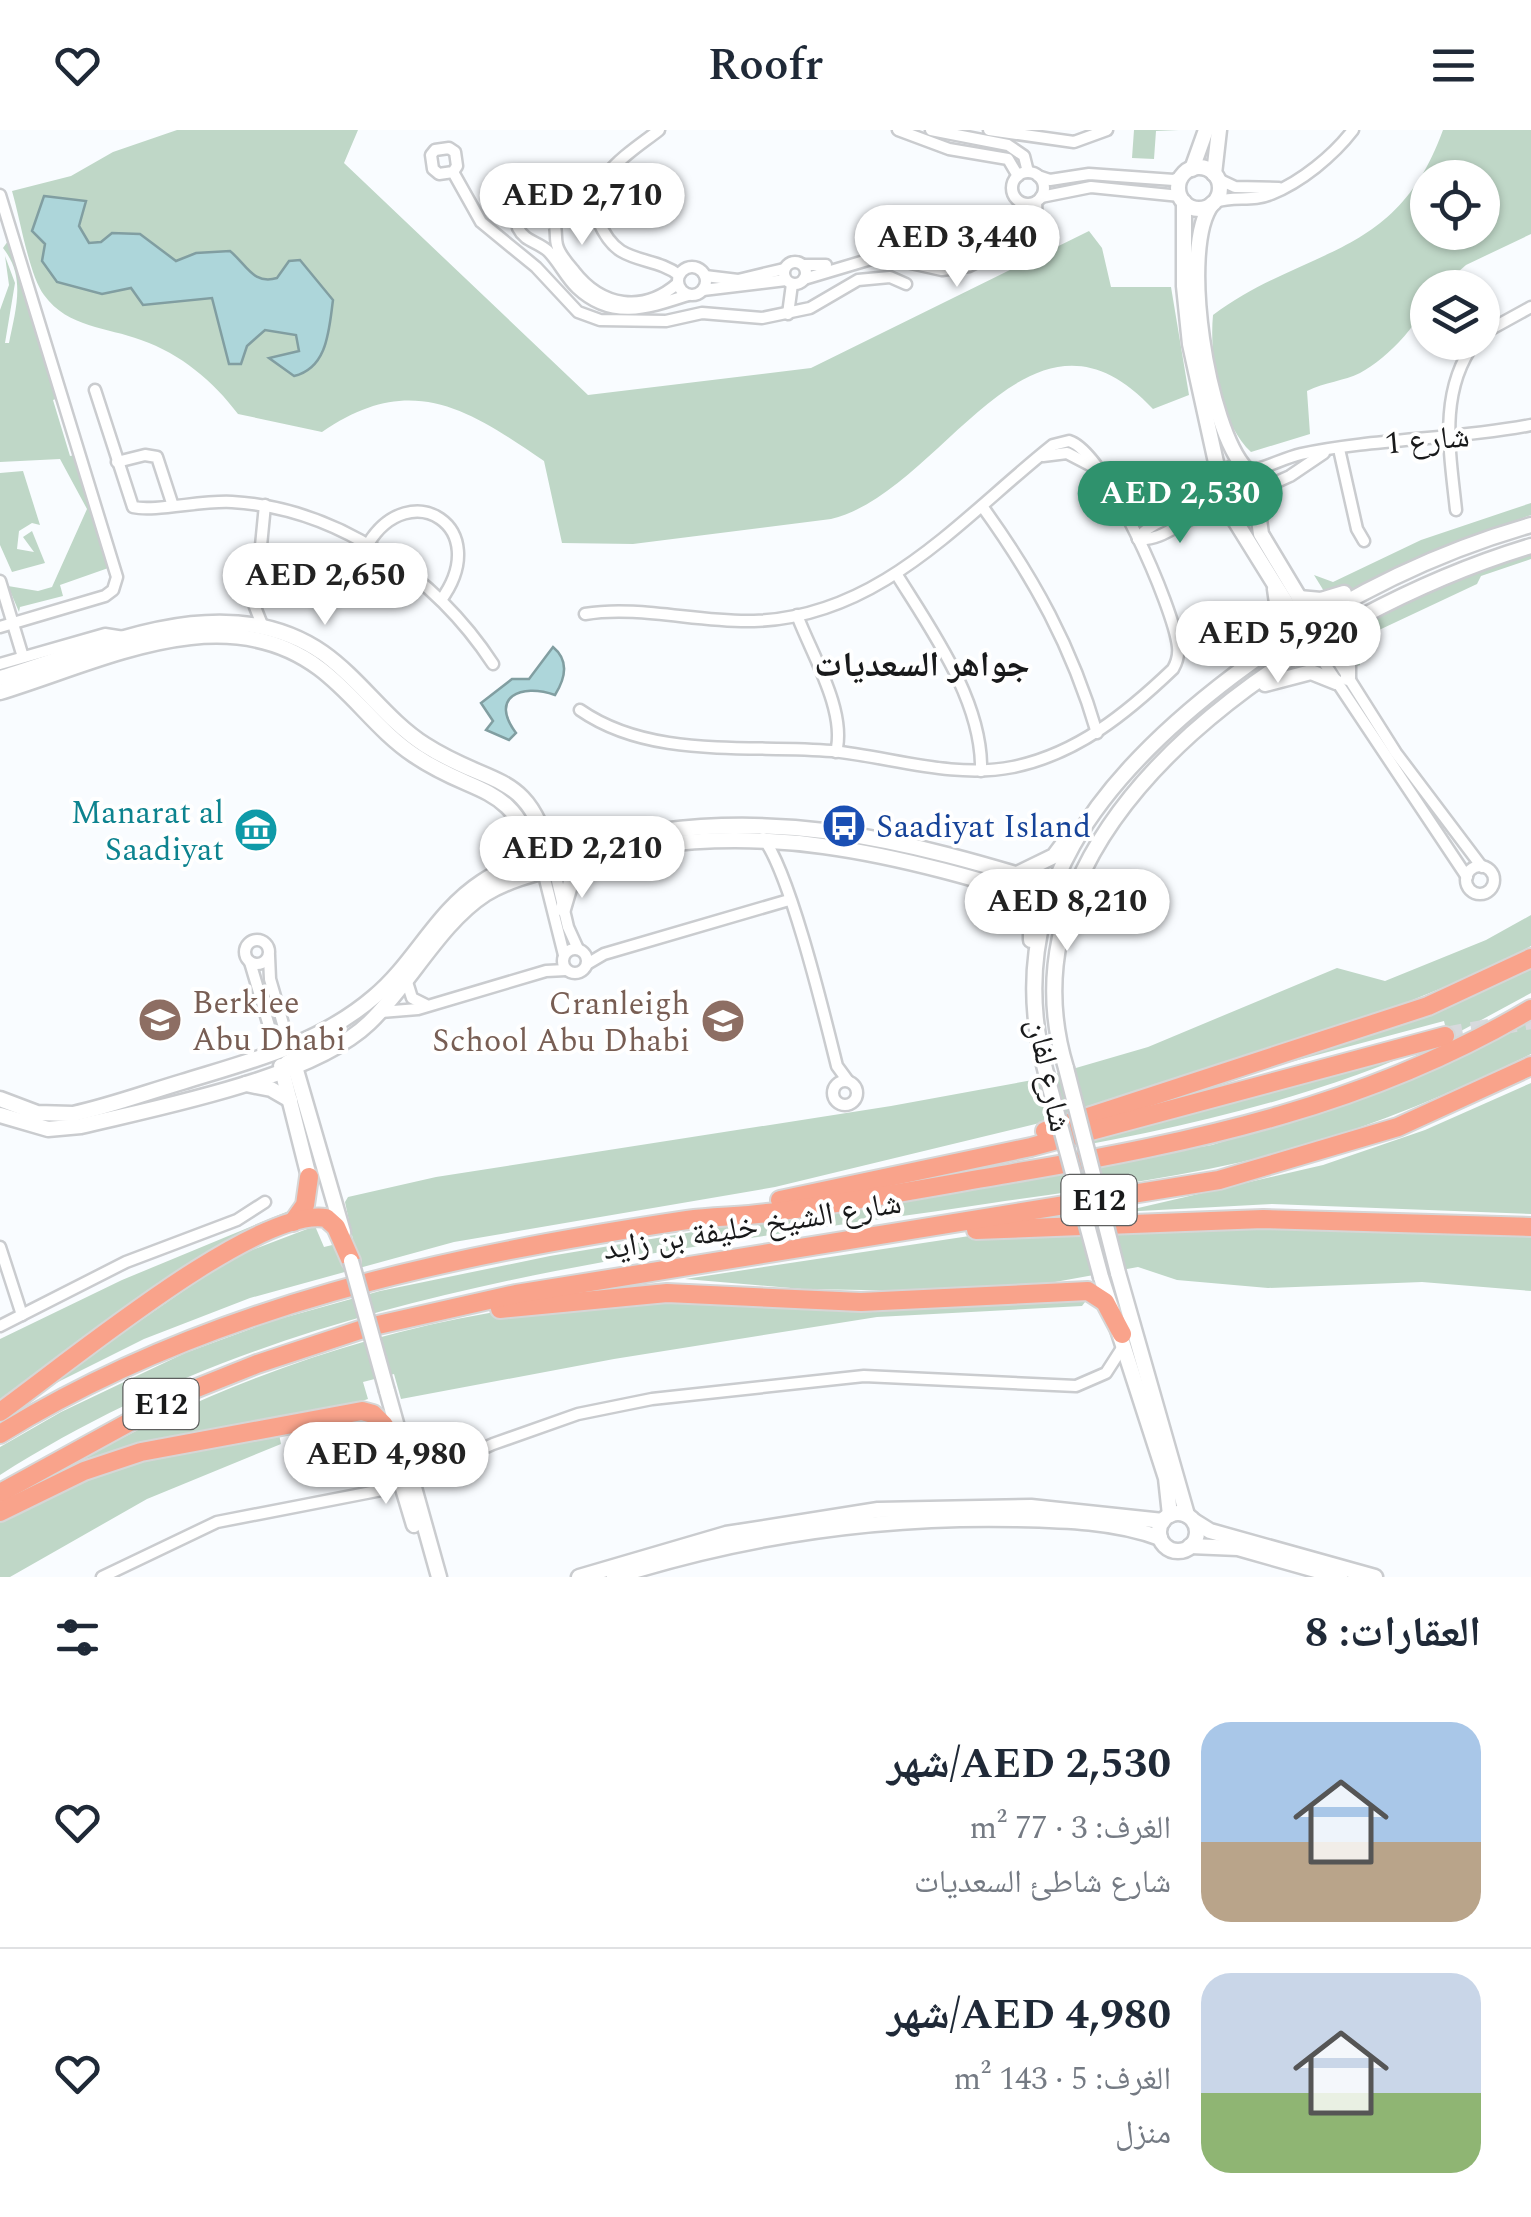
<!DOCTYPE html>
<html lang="ar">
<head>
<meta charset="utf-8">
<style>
	body { margin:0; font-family:Spectral,"Noto Naskh Arabic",serif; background:#f2f2f3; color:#1f2937; direction:rtl; height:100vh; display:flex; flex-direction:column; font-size:38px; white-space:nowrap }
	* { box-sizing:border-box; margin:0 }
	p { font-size:32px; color:#747a83 }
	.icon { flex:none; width:55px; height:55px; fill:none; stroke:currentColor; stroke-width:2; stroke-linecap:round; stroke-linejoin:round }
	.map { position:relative; height:1447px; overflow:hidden; direction:ltr }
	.drawer { display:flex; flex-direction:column; background:#fff; flex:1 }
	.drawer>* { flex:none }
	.controls { position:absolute; left:1410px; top:30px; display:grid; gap:20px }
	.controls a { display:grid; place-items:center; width:90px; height:90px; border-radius:50%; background:#fff; box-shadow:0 2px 8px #0004; font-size:50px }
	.price { position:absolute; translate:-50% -85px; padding:0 22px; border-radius:35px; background:#fff; color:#222; font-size:32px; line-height:65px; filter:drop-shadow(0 2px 5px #0008) }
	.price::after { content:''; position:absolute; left:50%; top:60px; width:30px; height:22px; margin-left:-15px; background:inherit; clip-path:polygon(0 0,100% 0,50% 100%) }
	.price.active { background:#2f926d; color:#fff }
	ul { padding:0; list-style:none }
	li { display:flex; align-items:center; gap:30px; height:250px; padding:0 50px }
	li+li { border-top:2px solid #e0e1e3 }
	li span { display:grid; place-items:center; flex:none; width:280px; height:200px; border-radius:30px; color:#555 }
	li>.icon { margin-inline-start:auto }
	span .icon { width:120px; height:120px; fill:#fffc; stroke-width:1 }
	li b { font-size:42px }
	h2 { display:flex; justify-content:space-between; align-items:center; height:120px; padding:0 50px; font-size:42px }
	header { display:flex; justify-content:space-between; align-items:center; height:130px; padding:0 50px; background:#fff; font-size:45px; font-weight:600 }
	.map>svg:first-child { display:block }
	.green { fill:#bfd7c7; fill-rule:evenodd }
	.water { fill:#add6da; stroke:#819ea1; stroke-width:2.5 }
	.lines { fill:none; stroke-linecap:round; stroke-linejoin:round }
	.highway-tunnel { stroke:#d7dadd; stroke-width:18; stroke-dasharray:18 9; stroke-linecap:butt }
	.street-casing { stroke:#cacccf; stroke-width:15 }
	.secondary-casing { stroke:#cacccf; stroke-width:19 }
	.highway-casing { stroke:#d6d6d6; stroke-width:22 }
	.street { stroke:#fff; stroke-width:10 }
	.secondary { stroke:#fff; stroke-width:14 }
	.highway { stroke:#f9a38b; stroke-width:18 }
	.secondary-bridge-casing { stroke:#cacccf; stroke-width:19; stroke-linecap:butt }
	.secondary-bridge { stroke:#fff; stroke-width:14 }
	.labels { text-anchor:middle; stroke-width:8; stroke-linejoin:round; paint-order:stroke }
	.shield { fill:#fff; stroke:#5e5f5f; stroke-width:2.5 }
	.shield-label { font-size:30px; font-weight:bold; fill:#191a1b }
	.street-label { font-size:32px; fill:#191a1b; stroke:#fff }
	.culture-label { font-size:32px; fill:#0d838f; stroke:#fff; text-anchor:end }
	.transit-label { font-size:32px; fill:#164399; stroke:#fff; text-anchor:start }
	.education-label { font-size:32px; fill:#785e54; stroke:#fff; text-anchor:start }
	.neighbourhood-label { font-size:35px; font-weight:bold; fill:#191a1b; stroke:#fff }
</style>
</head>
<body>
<header><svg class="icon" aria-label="menu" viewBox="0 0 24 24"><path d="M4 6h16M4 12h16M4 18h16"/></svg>Roofr<svg class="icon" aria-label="heart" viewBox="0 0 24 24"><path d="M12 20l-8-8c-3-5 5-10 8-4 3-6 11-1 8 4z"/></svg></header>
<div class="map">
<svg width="1531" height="1447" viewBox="0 0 1531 1447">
	<rect width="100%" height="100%" fill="#f9fcff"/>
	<g class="green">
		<path d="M177,0H358L344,33L588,265L811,238L1089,101L1102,118L1111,157H1171L1189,265L1153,279C1029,145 944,362 831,389L633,414L562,413L544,331C467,278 410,241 322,302L238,284C213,251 181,224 141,210C107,197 68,198 44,165C29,145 20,88 12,61L71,46L113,22Z"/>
		<polygon points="1134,0 1179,0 1156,1 1154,29 1132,28"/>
		<path d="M1443,0H1531V104L1466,135L1441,157L1428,158C1428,188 1387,229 1360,243C1344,251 1325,252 1307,261L1310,304L1251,322C1220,293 1209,227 1213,185C1308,115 1396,130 1443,0ZM1428,48H1482V102H1428Z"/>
		<path d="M8,111L63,266L53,270L70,326L80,324L114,436L60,455L63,466L20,477L19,482L8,456L38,461L52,457L87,379L60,329L0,332V180L9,155L5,126L15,153L5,213H9C16,178 26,147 3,118Z"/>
		<polygon points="23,341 40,395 32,393 19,401 17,419 34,422 23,407 32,401 45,433 12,442 0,415 0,343"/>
		<polygon points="1531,373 1531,385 1426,424 1330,471 1314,445 1333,452 1421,410"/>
		<polygon points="1531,420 1531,429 1481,446 1477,454 1362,508 1360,535 1354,537 1347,500 1398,473"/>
		<polygon points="1531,785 1531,816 1493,837 1398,876 1048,991 775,1057 454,1112 250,1168 144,1209 34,1264 231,1128 315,1096 324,1117 353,1110 345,1072 348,1067 436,1047 891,976 1038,949 1148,917 1337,838 1385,851 1486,810"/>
		<polygon points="1531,833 1531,863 1448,908 1444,891 1223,950"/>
		<path d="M1531,888V924C1456,961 1381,993 1300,1017C1199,1046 1096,1058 992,1073C651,1124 297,1155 0,1345V1317L61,1282L185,1223L272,1191L380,1161L550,1126L1212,1015L1373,964Z"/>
		<path d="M1442,910C1294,978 1141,1006 981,1034Z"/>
		<polygon points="1531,953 1531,1084 1272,1074 1121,1082 1323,1035 1425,1000"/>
		<polygon points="291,1080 291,1085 208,1122 0,1272 0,1209 122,1150"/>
		<polygon points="1147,1093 1531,1102 1531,1161 1422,1152 1268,1158 1177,1150 1138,1137 1044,1154 925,1161 802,1159 685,1149 996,1102"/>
		<path d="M665,1167L1088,1168L1082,1176L877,1187L614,1229L401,1269L394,1244L363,1252L368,1269L356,1273L157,1309L79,1331C204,1261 348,1207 489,1183C547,1173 607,1172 665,1167Z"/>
		<polygon points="279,1304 281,1314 147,1369 10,1447 0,1447 0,1389 115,1335"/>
	</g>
	<g class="water">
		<path d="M44,66L86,71L79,96L89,113L101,112L112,103L140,104L176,131L196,123L230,121C247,135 253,155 277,148L289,131L300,130L333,170C329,199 328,238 294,246L269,228L299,221L296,205L265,200L247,216L241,234H229L212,168L143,175L131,158L102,164L57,152L42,131L45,114L32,101Z"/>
		<path d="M553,517C570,531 565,549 555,565C521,553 489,567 516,603L509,610L486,600L493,591L481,573L512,549H529Z"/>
	</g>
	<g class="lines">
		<polyline class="highway-tunnel" points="1445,906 1531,890"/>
		<defs>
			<g id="street">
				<path d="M659,0C633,21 582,49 598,90C603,102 610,114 621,121C639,132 661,131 679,145"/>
				<polyline points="898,0 949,19 1008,29 1018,46"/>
				<polyline points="931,0 1008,15 1024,26 1028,42"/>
				<polyline points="989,0 1074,12 1107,0"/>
				<polyline points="453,42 439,44 433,39 431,25 435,20 449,18 455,22 457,36 453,42 481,92 536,137 578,182 600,190 666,191 702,183 762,188 810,178 858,150 890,147 906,154"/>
				<circle cx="1028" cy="58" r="16"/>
				<polyline points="1038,46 1050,50 1089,44 1174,50 1182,46"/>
				<polyline points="1218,49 1235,57 1279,58"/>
				<polyline points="0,65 117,447 113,460 105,466 0,497"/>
				<polyline points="1041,67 1091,57 1180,66"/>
				<path d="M1215,72C1233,65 1253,72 1271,64C1301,52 1333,26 1353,0"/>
				<circle cx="795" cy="143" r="11"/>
				<polyline points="804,135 826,135"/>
				<circle cx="692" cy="151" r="14"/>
				<polyline points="705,146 738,150 784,139"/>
				<polyline points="804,149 871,129 893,129 942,140 969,136 1030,106 1037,93 1036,72"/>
				<path d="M677,154C643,183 602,177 574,141C568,134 559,124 557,115C555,108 557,101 554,92L533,86L521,90L518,98C525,112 537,111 548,121C559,132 566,148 577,158C612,191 648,178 688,165"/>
				<polyline points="703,160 786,150"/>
				<polyline points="788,184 792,154"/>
				<polyline points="1482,204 1531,177"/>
				<path d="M95,260L133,377C155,382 203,370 232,372C338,378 436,447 493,534"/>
				<polyline points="1339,319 1357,399 1364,411"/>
				<polyline points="1043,326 1067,323 1092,336"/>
				<polyline points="117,332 145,325 157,327 172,373"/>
				<path d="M1250,341C1268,337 1284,328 1301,324C1376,308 1455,310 1531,295"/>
				<polyline points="1261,359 1290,346 1324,323"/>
				<path d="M982,376C1034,448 1072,517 1097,603"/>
				<path d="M1456,380C1450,323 1438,262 1475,212"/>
				<path d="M1138,409C1169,412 1191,377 1225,381"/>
				<path d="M1138,409C1153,385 1195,387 1214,361"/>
				<path d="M368,414C410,345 494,397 441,470"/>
				<path d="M897,445C932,501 983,572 981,641"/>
				<polyline points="0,451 23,527"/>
				<path d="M797,485C811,523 847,581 836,622"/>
				<polyline points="263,497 255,477 265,375"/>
				<polyline points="1324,509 1396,623 1482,737"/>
				<polyline points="1313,516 1467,747"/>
				<polyline points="0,534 105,504 124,507"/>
				<path d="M580,580C652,630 750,614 832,621C891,627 953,649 1013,637C1077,624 1127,583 1173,539C1177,532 1179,526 1178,517C1174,478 1106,322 1069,311L1053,315C961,388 881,487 754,491C699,493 639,475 585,484"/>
				<path d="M763,708C790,742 825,888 837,936L848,951"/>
				<circle cx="1480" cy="750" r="14"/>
				<polyline points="554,738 568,797 578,819"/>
				<polyline points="543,741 564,825"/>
				<circle cx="257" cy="822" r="12"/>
				<circle cx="575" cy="831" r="12"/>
				<polyline points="269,826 270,849 290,918"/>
				<polyline points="250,832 277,923"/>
				<polyline points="587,834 604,824 789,770"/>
				<polyline points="407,852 412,868 426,875"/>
				<polyline points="381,882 418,879 546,841 566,840"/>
				<circle cx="845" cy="963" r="12"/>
				<polyline points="0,1117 22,1185"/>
				<polyline points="0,1196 126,1132 237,1090 265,1072"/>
				<polyline points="408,1342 438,1339 493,1314 578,1284 652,1269 864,1246 1076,1256 1106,1243 1124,1215"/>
				<polyline points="102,1447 217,1392 382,1360"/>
			</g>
			<g id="secondary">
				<circle cx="1199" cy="58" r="21"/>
				<polyline points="1192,39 1206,0"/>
				<polyline points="1214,44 1219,0"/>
				<polyline points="1184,72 1184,156 1190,214 1219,346"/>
				<path d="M1212,74C1178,118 1208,300 1246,339"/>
				<circle cx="1237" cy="361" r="23"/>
				<polyline points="1257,375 1261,404 1324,509"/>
				<polyline points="1231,384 1313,516"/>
				<polyline points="1299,468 1321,470 1344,463"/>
				<polyline points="1273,516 1280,494 1275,459"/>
				<path d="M0,548C101,518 225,455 323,523C361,550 386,590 425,615C493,659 529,638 552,732"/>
				<polyline points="1348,548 1348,507 1356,491"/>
				<polyline points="1265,554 1311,542 1336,552"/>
				<path d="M0,562C100,532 223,466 319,538C354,564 378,601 414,625C479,669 509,648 540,734"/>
				<polyline points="543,698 556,708 586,713"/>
				<polyline points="1017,744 1054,726 1069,706"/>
				<polyline points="998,765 1015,771 1031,787 1031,810"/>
				<polyline points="563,779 573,745 586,731"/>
				<polyline points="293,930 343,1102"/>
				<polyline points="287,933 334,908"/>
				<polyline points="281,936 309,1047"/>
				<path d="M1066,938C987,680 1325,478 1531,416"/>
				<path d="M1046,943C998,767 1103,644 1234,545C1325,477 1422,426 1531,395"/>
				<polyline points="246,954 271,959 290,970"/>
				<path d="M0,969L37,983L73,984C110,976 145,963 182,952C250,931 318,915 374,867C415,833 436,782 482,752C512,732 547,726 581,717C756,670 903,708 1071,761"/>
				<path d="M0,985L48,999L81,996C160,977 312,948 369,893C409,855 440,793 485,764C513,747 546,741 577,732C749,682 900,725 1065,776"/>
				<polyline points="1118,1143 1187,1385"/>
				<polyline points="1101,1147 1166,1348 1170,1385"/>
				<polyline points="387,1261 439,1447"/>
				<polyline points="384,1295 414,1395"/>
				<circle cx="1178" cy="1402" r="19"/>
				<polyline points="1194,1391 1210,1401 1375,1447"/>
				<polyline points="1190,1416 1238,1418 1340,1447"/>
				<polyline points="579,1447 726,1404 878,1380 1031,1377 1163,1391"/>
				<path d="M614,1447C746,1405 877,1386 1016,1389C1063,1390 1115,1391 1160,1408"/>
			</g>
			<g id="highway">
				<polyline points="1045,1001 1428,876 1531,828"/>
				<polyline points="780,1070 1031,1017 1445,906"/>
				<polyline points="293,1092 305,1075 309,1047"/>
				<polyline points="976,1100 1263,1089 1531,1097"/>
				<polyline points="500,1179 667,1163 861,1172 1088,1161 1105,1172 1122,1204"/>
				<path d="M0,1282C62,1238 256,1076 326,1088L336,1097L351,1131"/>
				<path d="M0,1304C209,1175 447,1126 687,1090C713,1086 740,1087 767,1083C849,1073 931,1057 1013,1043C1196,1012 1370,975 1531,879"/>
				<polyline points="0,1363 177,1266 257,1234 369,1197 516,1164 1219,1050 1398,997 1531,936"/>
				<polyline points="0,1382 84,1341 141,1322 362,1281 373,1284 384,1295"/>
			</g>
		</defs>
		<use href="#street" class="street-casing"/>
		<use href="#secondary" class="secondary-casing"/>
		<use href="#highway" class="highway-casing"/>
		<use href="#street" class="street"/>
		<use href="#secondary" class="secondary"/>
		<use href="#highway" class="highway"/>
		<defs>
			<g id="secondary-bridge">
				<polyline points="1066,938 1118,1143"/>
				<polyline points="1046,943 1101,1147"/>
				<polyline points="351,1131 387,1261"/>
			</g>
		</defs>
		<use href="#secondary-bridge" class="secondary-bridge-casing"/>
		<use href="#secondary-bridge" class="secondary-bridge"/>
	</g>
	<defs>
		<symbol id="bus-disc" viewBox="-11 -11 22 22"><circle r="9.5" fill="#1a4fb4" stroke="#fff"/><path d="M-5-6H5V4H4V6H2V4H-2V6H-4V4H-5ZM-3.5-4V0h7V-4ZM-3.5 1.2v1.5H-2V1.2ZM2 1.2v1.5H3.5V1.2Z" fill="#fff"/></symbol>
		<symbol id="museum-disc" viewBox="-11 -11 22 22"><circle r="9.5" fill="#0f9aa8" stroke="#fff"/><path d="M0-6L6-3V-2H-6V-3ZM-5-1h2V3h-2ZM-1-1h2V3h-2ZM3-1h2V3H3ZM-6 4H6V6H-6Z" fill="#fff"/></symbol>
		<symbol id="university-disc" viewBox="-11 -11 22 22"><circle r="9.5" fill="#8d6e63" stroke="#fff"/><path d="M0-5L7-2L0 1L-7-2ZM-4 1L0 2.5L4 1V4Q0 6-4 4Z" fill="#fff"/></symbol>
		<symbol id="school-disc" viewBox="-11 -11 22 22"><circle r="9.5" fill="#8d6e63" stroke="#fff"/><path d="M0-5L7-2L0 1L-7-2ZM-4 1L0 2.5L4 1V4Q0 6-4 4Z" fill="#fff"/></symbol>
	</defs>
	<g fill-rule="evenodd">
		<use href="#bus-disc" x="819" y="671" width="50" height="50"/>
		<use href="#museum-disc" x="231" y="675" width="50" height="50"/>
		<use href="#university-disc" x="135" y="865" width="50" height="50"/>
		<use href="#school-disc" x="698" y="866" width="50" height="50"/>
	</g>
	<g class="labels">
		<g class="shield">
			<rect x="1061.5" y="1045" width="75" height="50" rx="8"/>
			<rect x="123.5" y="1249" width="75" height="50" rx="8"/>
		</g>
		<g class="shield-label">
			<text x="1099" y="1080">E12</text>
			<text x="161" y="1284">E12</text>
		</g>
		<g class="street-label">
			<text transform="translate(1427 309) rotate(-5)" y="11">شارع 1</text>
			<text transform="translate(1050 945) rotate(78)" y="11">شارع لفان</text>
			<text transform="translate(752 1095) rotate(-9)" y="11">شارع الشيخ خليفة بن زايد</text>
		</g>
		<g class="culture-label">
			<text x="224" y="693">Manarat al<tspan x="224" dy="37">Saadiyat</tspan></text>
		</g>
		<g class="transit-label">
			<text x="876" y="707">Saadiyat Island</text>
		</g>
		<g class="education-label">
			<text x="192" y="883">Berklee<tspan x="192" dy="37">Abu Dhabi</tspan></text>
			<text x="690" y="884" text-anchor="end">Cranleigh<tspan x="690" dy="37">School Abu Dhabi</tspan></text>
		</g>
		<g class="neighbourhood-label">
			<text x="922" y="546">جواهر السعديات</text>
		</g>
	</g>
</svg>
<div class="controls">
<a><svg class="icon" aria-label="locate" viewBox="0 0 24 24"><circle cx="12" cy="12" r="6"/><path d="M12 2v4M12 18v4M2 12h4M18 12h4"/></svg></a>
<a><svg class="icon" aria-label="layers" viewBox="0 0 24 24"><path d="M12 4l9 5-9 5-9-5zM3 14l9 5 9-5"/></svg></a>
</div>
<b class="price" style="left:582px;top:118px">AED 2,710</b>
<b class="price" style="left:957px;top:160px">AED 3,440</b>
<b class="price active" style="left:1180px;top:416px">AED 2,530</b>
<b class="price" style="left:325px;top:498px">AED 2,650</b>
<b class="price" style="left:1278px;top:556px">AED 5,920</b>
<b class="price" style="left:582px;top:771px">AED 2,210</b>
<b class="price" style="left:1067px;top:824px">AED 8,210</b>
<b class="price" style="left:386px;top:1377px">AED 4,980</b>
</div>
<section class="drawer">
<h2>العقارات: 8<svg class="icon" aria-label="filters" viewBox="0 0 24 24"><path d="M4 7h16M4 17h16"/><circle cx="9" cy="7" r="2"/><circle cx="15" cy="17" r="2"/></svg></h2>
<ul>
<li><span style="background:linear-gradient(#a9c7e8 60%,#b9a48a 0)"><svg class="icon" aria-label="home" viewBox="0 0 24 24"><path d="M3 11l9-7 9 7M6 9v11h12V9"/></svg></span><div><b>AED 2,530/شهر</b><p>الغرف: 3 · 77 m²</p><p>شارع شاطئ السعديات</p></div><svg class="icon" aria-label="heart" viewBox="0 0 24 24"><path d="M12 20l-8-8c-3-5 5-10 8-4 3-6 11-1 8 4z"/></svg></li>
<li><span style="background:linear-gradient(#c9d6e8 60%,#8fb573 0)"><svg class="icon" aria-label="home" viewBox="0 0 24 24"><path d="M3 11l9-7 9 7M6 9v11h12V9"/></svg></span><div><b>AED 4,980/شهر</b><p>الغرف: 5 · 143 m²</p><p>منزل</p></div><svg class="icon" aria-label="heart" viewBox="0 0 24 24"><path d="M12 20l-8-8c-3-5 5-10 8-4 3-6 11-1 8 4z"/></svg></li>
</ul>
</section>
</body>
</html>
